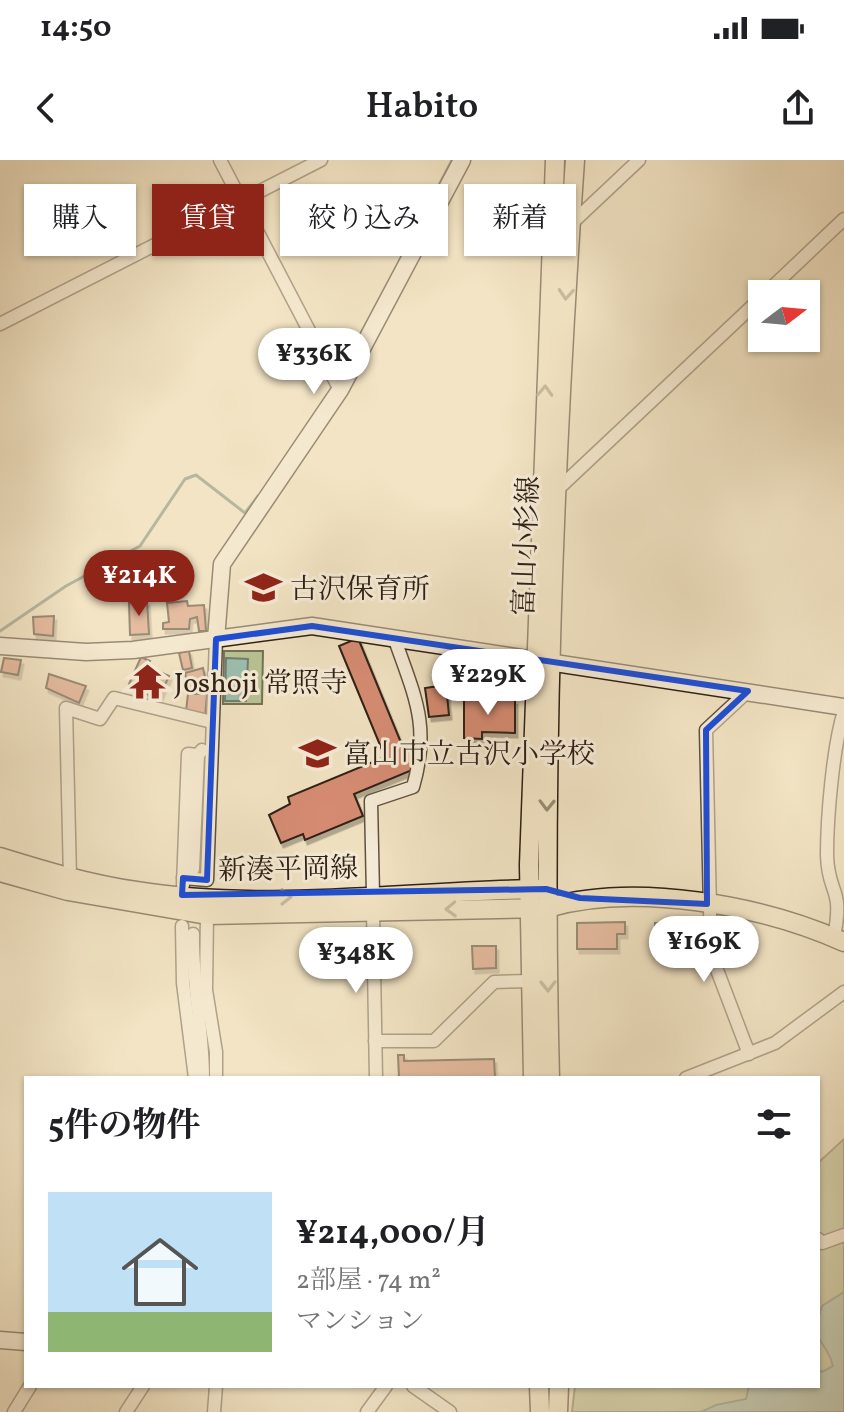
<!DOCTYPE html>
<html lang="ja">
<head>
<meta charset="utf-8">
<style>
	body { margin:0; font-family:Vollkorn,"Noto Serif JP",serif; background:#f6f6f6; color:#202124; height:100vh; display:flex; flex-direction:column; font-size:30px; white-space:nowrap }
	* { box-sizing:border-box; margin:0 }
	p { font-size:26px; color:#757577 }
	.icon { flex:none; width:44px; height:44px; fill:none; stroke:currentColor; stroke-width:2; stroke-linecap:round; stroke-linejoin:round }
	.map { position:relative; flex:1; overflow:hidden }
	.details { position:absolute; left:24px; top:916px; width:796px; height:312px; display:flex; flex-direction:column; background:#fff; border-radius:0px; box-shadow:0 2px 6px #0004 }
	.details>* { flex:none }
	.top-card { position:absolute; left:24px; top:24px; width:796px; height:72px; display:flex; gap:16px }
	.needle { width:52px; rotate:74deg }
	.tools { position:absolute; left:748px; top:120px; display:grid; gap:16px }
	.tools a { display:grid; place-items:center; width:72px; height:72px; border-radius:0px; background:#fff; box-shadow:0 2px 6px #0004; font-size:40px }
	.price { position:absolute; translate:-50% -68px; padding:0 18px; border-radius:28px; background:#fff; color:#222; font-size:26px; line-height:52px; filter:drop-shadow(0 2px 4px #0008) }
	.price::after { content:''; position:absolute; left:50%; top:48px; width:24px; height:18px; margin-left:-12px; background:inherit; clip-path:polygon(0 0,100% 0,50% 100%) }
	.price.selected { background:#8f2418; color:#fff }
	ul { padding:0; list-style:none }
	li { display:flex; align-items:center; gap:24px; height:200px; padding:0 24px }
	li+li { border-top:2px solid #e0e0e0 }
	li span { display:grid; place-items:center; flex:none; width:224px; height:160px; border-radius:0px; color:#555 }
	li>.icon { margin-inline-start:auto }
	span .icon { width:96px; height:96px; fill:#fffc; stroke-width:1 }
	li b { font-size:34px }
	h2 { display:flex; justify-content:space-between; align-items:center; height:96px; padding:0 24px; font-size:34px }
	.tag { padding:0 28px; border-radius:0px; background:#fff; box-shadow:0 2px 6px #0004; font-size:28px; line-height:72px }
	.tag.selected { background:#8f2418; color:#fff }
	.status { display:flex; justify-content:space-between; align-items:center; height:56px; padding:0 40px; background:#fff; direction:ltr }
	.status svg { height:22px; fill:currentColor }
	header { display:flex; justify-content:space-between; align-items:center; height:104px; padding:0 24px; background:#fff; font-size:36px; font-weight:600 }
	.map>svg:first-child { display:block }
	.green { fill:#b9c495; stroke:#747255; stroke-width:2 }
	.water { fill:#9cbfb0; stroke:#707f72; stroke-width:2 }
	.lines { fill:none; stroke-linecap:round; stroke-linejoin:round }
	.stream { stroke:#707f72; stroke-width:3 }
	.building { fill:#d68c73; stroke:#2e2015; stroke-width:2; filter:url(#shadow) }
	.street-casing { stroke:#5f5141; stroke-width:15 }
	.secondary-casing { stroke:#2e2015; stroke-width:19 }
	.primary-casing { stroke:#2e2015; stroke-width:21 }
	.street { stroke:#f7edd9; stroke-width:12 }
	.secondary { stroke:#f7edd9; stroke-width:16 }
	.primary { stroke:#f2e4c4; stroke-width:18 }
	.oneway { stroke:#9a8c75 }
	.marked { fill:none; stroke:#1d4ed8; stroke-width:6; stroke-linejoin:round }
	.labels { text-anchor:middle; stroke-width:6; stroke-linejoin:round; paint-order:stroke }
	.street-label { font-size:28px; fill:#2e2015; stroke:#f7edd9 }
	.poi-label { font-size:28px; fill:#2e2015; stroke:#f7edd9; text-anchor:start }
</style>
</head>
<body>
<div class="status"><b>14:50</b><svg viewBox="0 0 49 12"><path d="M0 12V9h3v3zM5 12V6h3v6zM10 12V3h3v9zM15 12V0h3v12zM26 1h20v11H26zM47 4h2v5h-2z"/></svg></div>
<header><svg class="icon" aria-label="back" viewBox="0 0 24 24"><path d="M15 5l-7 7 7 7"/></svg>Habito<svg class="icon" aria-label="share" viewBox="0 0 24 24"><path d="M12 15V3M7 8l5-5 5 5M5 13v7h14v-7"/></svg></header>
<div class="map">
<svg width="844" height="1252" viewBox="0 0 844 1252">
	<defs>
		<filter id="shadow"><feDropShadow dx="2.5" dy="4.5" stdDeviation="0" flood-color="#0004"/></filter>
	</defs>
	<rect width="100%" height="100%" fill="#f2e4c4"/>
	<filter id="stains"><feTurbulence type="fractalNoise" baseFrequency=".0025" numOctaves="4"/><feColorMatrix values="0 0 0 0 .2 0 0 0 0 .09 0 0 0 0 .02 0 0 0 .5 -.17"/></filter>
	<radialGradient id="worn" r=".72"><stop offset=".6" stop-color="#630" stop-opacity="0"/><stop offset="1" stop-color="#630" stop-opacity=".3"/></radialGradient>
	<g class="green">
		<polygon points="224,491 263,491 262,544 223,544"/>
		<polygon points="844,979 844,1252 572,1252 575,1226 818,1226 818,1003"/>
	</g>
	<g class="water">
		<polygon points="226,498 248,499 246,541 225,541"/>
		<path d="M844,1132V1252H701L716,1245L746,1239L749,1226H818V1209L822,1212L833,1206C826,1178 809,1185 822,1146Z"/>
	</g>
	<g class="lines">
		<g class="stream">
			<polyline points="400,100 452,0"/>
			<polyline points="0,471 66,426 140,386 185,319 196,315 245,353 258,336"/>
		</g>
	</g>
	<g class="building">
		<polygon points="147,441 149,474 130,475 129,443"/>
		<polygon points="187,441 188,446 204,445 206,471 199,471 197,457 190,459 189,469 163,469 163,463 169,462 167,443"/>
		<polygon points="54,456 53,476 34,474 33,457"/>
		<polygon points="358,478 404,590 409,588 417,608 354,634 363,656 305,680 303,674 281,683 269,655 290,644 288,637 385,597 339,486"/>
		<polygon points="189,491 192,508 183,510 179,493"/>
		<polygon points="141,497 150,501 147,506 169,516 158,540 129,524"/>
		<polygon points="4,498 21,500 18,515 1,512"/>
		<polygon points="203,508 207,526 189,531 185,513"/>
		<polygon points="49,514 86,526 79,543 46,528"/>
		<polygon points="446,525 449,555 429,557 425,528"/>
		<polygon points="188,534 207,534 205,557 186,551"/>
		<polygon points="464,539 515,540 515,573 482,572 482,579 464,578"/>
		<polygon points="625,762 625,774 617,774 617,789 577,789 577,763"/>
		<polygon points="655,763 684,763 684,794 671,794 671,784 655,784"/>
		<polygon points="472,786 496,786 496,808 473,809"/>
		<polygon points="398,895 404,895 404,901 494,899 495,918 399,918"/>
	</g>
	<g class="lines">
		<defs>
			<g id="street">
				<polyline points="220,0 340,230"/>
				<polyline points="571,64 639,0"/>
				<polyline points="765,134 844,59"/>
				<polyline points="0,164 321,0"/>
				<polyline points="556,331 762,137"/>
				<polyline points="748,531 706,570 711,794 749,894"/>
				<polyline points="193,709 198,595 202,590"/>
				<polyline points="70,718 66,548 100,559 114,538 212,562"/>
				<polyline points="183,718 207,720 216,479"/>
				<polyline points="183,725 188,594 198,595"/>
				<path d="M373,735L371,641L413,627C431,565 414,535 394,477"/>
				<polyline points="373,752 376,918"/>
				<polyline points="207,755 206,830 216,892 216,918"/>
				<polyline points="182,766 183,823 195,918"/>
				<path d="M193,774C192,822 203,869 203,918"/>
				<path d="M834,777C844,725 828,736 827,695C827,657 833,587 844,551"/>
				<polyline points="375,881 434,881 494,822 531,821"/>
				<polyline points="686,918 775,883 844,832"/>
				<polyline points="818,1079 822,1083 844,1075"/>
				<polyline points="413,1226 450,1252"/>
				<polyline points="14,1252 30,1226"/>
				<polyline points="126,1252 143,1226"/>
				<polyline points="214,1252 216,1226"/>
				<polyline points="367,1252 386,1226"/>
			</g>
			<g id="secondary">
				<polyline points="216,479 222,404 340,230 462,0"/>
				<polyline points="0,486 86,492 133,490 312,466 844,547"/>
				<polyline points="0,1180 26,1182"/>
			</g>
			<g id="primary">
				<path d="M0,697C45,711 89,724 136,731C267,752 405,731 538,729"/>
				<path d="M0,712L68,731L207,755L547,748C635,722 761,745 844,782"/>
				<polyline points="533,918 529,705 555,0"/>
				<path d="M550,918C542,611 554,306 575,0"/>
				<polyline points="539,1226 540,1252"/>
				<polyline points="558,1252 559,1226"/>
			</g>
		</defs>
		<use href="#street" class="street-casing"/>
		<use href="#secondary" class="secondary-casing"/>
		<use href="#primary" class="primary-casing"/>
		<use href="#street" class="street"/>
		<use href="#secondary" class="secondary"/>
		<use href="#primary" class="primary"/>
	</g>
	<defs><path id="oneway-chevron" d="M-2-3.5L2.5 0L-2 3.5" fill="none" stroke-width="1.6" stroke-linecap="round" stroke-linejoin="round" transform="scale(2)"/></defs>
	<g class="oneway">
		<use href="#oneway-chevron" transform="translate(566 134) rotate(94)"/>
		<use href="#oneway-chevron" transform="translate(545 231) rotate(-88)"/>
		<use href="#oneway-chevron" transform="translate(547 645) rotate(91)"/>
		<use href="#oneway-chevron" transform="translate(286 737)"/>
		<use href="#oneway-chevron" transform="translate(451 749) rotate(178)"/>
		<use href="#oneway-chevron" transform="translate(548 826) rotate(89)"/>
	</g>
	<path d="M0 0H844V1252H0ZM312,466L748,531L706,570L707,744L580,738L546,729L182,735L183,718L207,720L216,479Z" fill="#f2e4c4" fill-opacity=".55" fill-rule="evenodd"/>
	<path class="marked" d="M312,466L748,531L706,570L707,744L580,738L546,729L182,735L183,718L207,720L216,479Z"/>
	<defs>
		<symbol id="school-bare" viewBox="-9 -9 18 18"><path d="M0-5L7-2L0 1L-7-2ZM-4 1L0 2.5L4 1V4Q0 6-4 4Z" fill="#8f2418" stroke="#f7edd9" stroke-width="2.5" paint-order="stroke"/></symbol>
		<symbol id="temple-bare" viewBox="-9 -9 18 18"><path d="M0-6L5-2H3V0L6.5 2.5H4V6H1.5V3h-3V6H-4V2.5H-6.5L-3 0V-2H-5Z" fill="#8f2418" stroke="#f7edd9" stroke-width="2.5" paint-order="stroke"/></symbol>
	</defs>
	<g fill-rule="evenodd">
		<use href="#school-bare" x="238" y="402" width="51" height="51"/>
		<use href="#temple-bare" x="122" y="496" width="51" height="51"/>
		<use href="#school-bare" x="292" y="568" width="51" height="51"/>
	</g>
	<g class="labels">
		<g class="street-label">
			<text transform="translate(525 386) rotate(-88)" y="10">富山小杉線</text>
			<text transform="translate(288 708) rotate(-1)" y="10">新湊平岡線</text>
		</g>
		<g class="poi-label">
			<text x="290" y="438">古沢保育所</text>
			<text x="174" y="532">Joshoji 常照寺</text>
			<text x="343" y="603">富山市立古沢小学校</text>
		</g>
	</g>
	<rect width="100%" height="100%" filter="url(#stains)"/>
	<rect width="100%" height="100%" fill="url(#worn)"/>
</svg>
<div class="tools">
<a><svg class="needle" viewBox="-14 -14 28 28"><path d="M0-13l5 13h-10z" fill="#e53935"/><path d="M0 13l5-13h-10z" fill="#757577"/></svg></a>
</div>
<b class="price" style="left:314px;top:236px">¥336K</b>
<b class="price selected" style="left:139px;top:458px">¥214K</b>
<b class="price" style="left:488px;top:557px">¥229K</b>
<b class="price" style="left:704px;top:824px">¥169K</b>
<b class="price" style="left:356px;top:835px">¥348K</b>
<div class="top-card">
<a class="tag">購入</a>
<a class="tag selected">賃貸</a>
<a class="tag">絞り込み</a>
<a class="tag">新着</a>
</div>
<section class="details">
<h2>5件の物件<svg class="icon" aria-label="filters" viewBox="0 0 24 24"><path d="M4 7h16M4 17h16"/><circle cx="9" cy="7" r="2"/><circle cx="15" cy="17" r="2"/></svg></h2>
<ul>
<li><span style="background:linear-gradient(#bfe0f5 75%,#8fb573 0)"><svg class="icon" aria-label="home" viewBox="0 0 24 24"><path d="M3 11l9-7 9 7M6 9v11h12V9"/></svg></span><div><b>¥214,000/月</b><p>2部屋 · 74 m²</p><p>マンション</p></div></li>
</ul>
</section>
</div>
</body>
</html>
